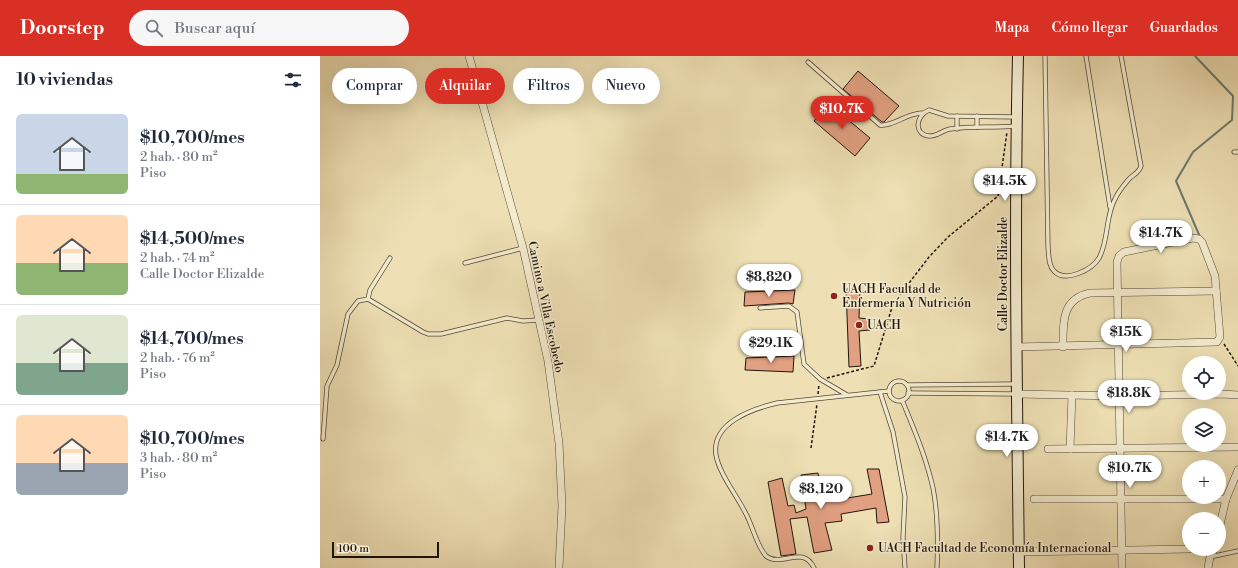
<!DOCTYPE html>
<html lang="es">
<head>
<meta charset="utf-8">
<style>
	body { margin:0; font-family:"Libre Bodoni",serif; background:#f6f6f7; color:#1f2937; height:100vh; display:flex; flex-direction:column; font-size:15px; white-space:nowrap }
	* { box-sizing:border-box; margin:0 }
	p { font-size:13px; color:#747a83 }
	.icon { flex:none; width:22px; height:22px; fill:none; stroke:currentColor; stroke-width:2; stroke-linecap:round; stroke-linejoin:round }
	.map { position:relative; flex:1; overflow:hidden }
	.sheet { display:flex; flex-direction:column; background:#fff; width:320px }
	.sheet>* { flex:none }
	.hud { position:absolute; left:12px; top:12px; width:380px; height:36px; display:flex; gap:8px }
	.buttons { position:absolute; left:862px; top:300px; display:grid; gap:8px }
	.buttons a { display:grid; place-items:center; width:44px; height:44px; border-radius:50%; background:#fff; box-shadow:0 4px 16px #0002; font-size:20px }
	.scale { position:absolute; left:12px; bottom:10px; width:107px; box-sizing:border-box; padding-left:4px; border:2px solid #21160e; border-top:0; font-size:11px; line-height:14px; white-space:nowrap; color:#21160e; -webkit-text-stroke:3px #f4ebce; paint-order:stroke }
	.price { position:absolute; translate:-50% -34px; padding:0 9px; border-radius:14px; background:#fff; color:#222; font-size:13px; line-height:26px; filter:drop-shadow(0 1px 2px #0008) }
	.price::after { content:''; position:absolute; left:50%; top:24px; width:12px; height:9px; margin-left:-6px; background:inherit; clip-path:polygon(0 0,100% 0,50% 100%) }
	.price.on { background:#d93025; color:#fff }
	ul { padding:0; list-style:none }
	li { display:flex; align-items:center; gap:12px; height:100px; padding:0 16px }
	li+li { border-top:1px solid #e0e1e3 }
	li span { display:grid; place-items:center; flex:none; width:112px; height:80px; border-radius:6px; color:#555 }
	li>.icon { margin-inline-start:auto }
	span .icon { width:48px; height:48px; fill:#fffc; stroke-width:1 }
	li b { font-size:17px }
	h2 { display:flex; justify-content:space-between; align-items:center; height:48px; padding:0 16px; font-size:17px }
	.tag { padding:0 14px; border-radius:18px; background:#fff; box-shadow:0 4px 16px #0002; font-size:14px; line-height:36px }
	.tag.on { background:#d93025; color:#fff }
	header { display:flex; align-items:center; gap:24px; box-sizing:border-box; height:56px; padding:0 20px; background:#d93025; color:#fff }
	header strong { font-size:19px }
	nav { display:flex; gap:22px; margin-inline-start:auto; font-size:14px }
	.search { width:280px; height:36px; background:#f6f6f7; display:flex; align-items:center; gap:10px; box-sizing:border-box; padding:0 14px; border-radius:22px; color:#747a83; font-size:15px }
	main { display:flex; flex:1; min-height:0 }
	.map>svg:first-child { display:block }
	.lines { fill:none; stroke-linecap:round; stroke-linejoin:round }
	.stream { stroke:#6a7a70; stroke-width:2 }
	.building { fill:#e1a081; stroke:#21160e }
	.lane-casing { stroke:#544838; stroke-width:5 }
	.street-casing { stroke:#544838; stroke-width:8 }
	.secondary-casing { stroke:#21160e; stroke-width:12 }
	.path { stroke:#21160e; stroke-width:1.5; stroke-dasharray:3 2; stroke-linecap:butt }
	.lane { stroke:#f4ebce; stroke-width:3.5 }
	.street { stroke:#f4ebce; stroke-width:7 }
	.secondary { stroke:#f4ebce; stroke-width:10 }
	.poi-dot { fill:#8f2418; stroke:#f4ebce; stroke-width:1.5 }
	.labels { text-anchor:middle; stroke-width:3; stroke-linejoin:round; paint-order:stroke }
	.street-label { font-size:12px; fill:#21160e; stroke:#f4ebce }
	.poi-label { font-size:12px; fill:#21160e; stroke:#f4ebce; text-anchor:start }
</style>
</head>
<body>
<header>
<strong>Doorstep</strong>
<div class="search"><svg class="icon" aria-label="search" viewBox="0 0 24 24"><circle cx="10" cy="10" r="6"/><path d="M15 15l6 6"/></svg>Buscar aquí</div>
<nav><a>Mapa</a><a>Cómo llegar</a><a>Guardados</a></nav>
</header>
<main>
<section class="sheet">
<h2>10 viviendas<svg class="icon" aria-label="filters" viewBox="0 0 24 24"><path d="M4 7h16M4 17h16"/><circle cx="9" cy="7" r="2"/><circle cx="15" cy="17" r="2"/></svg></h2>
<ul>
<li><span style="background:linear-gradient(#c9d6e8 75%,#8fb573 0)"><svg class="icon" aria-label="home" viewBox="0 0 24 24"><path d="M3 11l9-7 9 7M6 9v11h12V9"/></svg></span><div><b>$10,700/mes</b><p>2 hab. · 80 m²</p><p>Piso</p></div></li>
<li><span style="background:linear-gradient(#ffd9b3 60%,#8fb573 0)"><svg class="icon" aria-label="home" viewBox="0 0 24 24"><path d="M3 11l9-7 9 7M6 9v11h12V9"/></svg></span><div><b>$14,500/mes</b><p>2 hab. · 74 m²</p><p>Calle Doctor Elizalde</p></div></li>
<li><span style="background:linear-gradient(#dfe7d0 60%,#7fa58c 0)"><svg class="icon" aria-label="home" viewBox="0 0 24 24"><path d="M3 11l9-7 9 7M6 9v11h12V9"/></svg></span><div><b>$14,700/mes</b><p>2 hab. · 76 m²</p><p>Piso</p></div></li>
<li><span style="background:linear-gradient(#ffd9b3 60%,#9aa5b1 0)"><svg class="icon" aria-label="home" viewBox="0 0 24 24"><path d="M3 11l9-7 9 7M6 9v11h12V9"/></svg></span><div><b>$10,700/mes</b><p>3 hab. · 80 m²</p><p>Piso</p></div></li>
</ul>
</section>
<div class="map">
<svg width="918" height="512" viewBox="0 0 918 512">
	<rect width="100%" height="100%" fill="#eee0b4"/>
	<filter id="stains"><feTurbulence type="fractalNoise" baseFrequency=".005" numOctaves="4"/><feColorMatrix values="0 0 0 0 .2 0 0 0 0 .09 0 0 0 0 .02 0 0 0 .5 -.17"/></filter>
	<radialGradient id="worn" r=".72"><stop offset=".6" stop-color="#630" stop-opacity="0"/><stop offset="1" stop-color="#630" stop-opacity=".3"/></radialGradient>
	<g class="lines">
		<polyline class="stream" points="875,0 913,40 912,64 873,96 856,125 880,181"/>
	</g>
	<g class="building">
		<polygon points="538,15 579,50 564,66 562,66 523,33"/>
		<polygon points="509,48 550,82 535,100 494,65"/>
		<polygon points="526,233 540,233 539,262 550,263 550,274 539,275 541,310 529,311"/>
		<polygon points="475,234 473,248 469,247 424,250 425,236"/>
		<polygon points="474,300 473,316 425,314 426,302"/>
		<polygon points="547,413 559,413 569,466 557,467 556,452 521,458 522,465 505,467 512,494 494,497 487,461 470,463 476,498 461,500 448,426 462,422 468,450 474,449 476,457 486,453 481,419 498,417 503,446 552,438"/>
	</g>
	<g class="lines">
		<defs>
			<g id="lane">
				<path d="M725,0L728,191C729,199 728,209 734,215C745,227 772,214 779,202C789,184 785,161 795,143C798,136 804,129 809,123C814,118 819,117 821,110L801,0"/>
				<polyline points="766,0 790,151"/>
				<path d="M488,6L560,69C572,71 587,57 602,57"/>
				<polyline points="637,60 637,73"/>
				<polyline points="657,60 657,71"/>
				<path d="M695,70C674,72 651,70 630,73C623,74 616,81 609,80C593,78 596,59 609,54L628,60L697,61"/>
				<polyline points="914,96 918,96"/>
				<polyline points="70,202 50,234 48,243 103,276 108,278 121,278 187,262 203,265 218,264"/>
				<polyline points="145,207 203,192"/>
				<polyline points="440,252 469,250 477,256 484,308 500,323 527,339"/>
				<circle cx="579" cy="335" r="10"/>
				<polyline points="587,329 695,328"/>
				<polyline points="560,336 573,376 585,441 583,482 585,512"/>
				<polyline points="588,337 695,338"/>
				<path d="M582,344C594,373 606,401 613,432C618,457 618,486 617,512"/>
				<polyline points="3,383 7,330 17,309 28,258 38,245 48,243"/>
				<polyline points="890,501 918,495"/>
				<path d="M494,512C483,488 461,512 446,500C436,489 433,470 425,456C417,440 399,417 396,399C391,367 432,353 457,347L569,335"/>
			</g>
			<g id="street">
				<polyline points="149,0 203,192 228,305 239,387 242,450 239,512"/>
				<path d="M696,291L897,286L900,281L895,220L882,186L879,183L873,182L804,196L799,200L797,206C799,308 801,410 802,512"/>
				<path d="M743,291C743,268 741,243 770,237L896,235"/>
				<polyline points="697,338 799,340 903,338 918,339"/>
				<polyline points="728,393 918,391"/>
				<polyline points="750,393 752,339"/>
				<polyline points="714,443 906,443"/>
				<polyline points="899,473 906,443 918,414"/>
				<polyline points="699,496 869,493"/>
				<polyline points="888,512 890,501 894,493"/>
			</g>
			<path id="secondary" d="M698,0C694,171 697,341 699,512"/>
		</defs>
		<use href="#lane" class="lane-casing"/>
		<use href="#street" class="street-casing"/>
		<use href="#secondary" class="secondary-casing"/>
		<g class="path">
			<polyline points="904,288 918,310"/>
			<polyline points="507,322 554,310 573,248 609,201 628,181 678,140 687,76"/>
			<polyline points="498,338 499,328"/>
			<polyline points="491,392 497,348"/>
		</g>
		<use href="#lane" class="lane"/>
		<use href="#street" class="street"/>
		<use href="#secondary" class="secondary"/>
	</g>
	<g class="poi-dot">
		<circle cx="514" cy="240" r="4"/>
		<circle cx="539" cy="269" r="4"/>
		<circle cx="550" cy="492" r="4"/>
	</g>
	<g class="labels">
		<g class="street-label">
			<text transform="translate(683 218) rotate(-90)" y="4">Calle Doctor Elizalde</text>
			<text transform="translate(226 251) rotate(78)" y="4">Camino a Villa Escobedo</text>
		</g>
		<g class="poi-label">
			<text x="522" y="237">UACH Facultad de<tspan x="522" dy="14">Enfermería Y Nutrición</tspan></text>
			<text x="547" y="273">UACH</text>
			<text x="558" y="496">UACH Facultad de Economía Internacional</text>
		</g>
	</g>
	<rect width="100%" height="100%" filter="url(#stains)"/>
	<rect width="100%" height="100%" fill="url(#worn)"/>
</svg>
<div class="buttons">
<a><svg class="icon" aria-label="locate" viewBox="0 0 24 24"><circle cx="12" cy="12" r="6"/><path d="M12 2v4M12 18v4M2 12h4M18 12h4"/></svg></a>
<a><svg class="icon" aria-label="layers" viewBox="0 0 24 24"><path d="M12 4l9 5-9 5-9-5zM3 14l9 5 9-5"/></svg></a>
<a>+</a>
<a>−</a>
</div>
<div class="scale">100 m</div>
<b class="price on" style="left:522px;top:74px">$10.7K</b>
<b class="price" style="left:685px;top:146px">$14.5K</b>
<b class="price" style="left:841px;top:198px">$14.7K</b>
<b class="price" style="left:449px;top:242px">$8,820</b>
<b class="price" style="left:806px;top:297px">$15K</b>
<b class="price" style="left:451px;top:308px">$29.1K</b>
<b class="price" style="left:809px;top:358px">$18.8K</b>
<b class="price" style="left:687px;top:402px">$14.7K</b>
<b class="price" style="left:810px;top:433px">$10.7K</b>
<b class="price" style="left:501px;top:454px">$8,120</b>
<div class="hud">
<a class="tag">Comprar</a>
<a class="tag on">Alquilar</a>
<a class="tag">Filtros</a>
<a class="tag">Nuevo</a>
</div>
</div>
</main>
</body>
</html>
